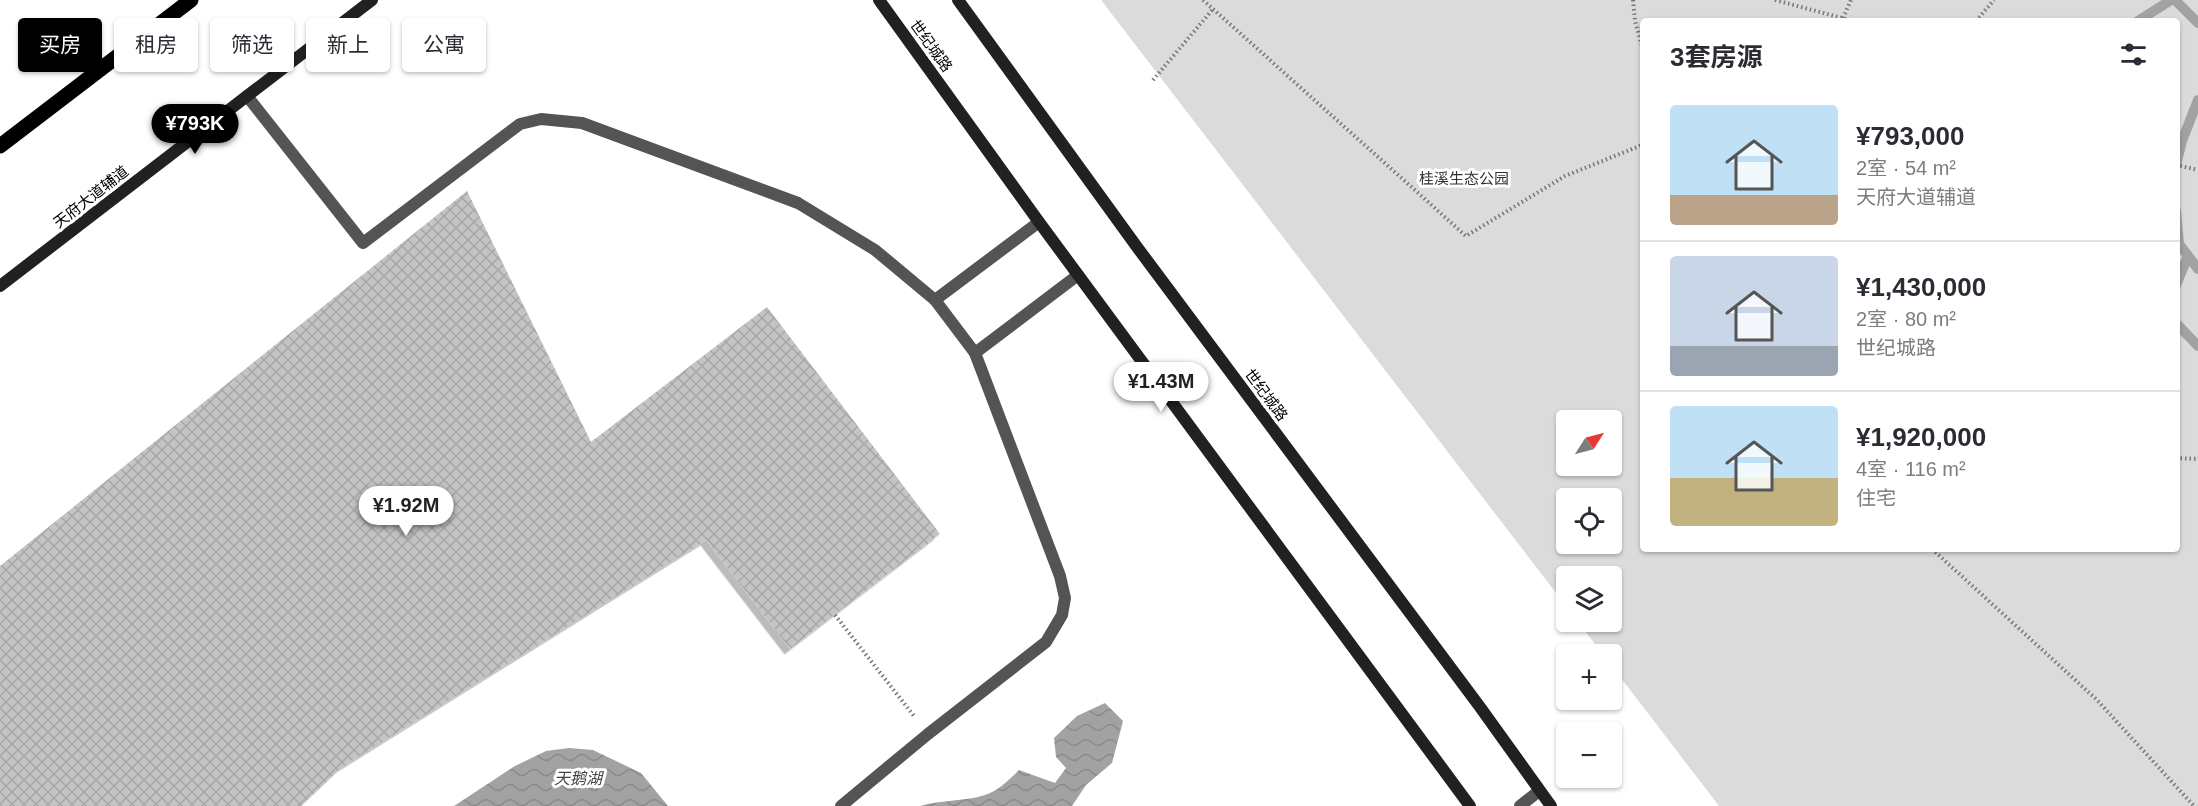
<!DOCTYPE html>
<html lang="zh">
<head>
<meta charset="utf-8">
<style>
	body { margin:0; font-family:Helvetica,"Noto Sans SC",sans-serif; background:#f2f2f3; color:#2b2b33; height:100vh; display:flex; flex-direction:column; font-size:22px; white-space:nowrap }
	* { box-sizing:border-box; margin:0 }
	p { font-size:20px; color:#7c7c81 }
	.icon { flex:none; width:33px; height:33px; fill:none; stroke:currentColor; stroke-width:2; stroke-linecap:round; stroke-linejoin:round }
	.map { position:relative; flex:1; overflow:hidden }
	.details { position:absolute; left:1640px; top:18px; width:540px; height:534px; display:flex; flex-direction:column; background:#fff; border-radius:6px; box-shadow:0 2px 4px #0004 }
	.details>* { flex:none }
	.top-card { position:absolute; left:18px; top:18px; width:570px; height:54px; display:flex; gap:12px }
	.needle { width:39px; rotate:54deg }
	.controls { position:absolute; left:1556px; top:410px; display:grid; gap:12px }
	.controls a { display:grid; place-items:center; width:66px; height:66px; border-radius:6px; background:#fff; box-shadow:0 2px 4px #0004; font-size:30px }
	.price { position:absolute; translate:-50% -51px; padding:0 14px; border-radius:21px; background:#fff; color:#222; font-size:20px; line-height:39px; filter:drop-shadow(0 2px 3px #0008) }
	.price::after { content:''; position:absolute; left:50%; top:36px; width:18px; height:14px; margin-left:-9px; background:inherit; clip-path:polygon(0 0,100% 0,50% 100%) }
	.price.active { background:#000; color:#fff }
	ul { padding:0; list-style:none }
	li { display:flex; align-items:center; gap:18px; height:150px; padding:0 30px }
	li+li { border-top:2px solid #e1e1e2 }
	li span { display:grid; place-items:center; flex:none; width:168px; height:120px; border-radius:6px; color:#555 }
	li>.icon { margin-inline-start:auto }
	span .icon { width:72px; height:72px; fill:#fffc; stroke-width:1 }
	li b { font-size:26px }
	h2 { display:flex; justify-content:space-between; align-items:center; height:72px; padding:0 30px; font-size:26px }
	.pill { padding:0 21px; border-radius:6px; background:#fff; box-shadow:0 2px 4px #0004; font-size:21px; line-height:54px }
	.pill.active { background:#000; color:#fff }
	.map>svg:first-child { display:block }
	.green { fill:#dbdbdb; fill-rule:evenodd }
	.water { fill:url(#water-waves) }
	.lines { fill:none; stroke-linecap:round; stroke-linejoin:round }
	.stream { stroke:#a2a2a2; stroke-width:10 }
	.building { fill:url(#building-cross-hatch); filter:url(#shadow) }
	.path { stroke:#767676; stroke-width:4; stroke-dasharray:1.5 3; stroke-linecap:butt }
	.lane { stroke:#545454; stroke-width:12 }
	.secondary { stroke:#212121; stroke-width:12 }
	.primary { stroke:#000; stroke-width:15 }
	.labels { text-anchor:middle; stroke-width:6; stroke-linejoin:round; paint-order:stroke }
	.street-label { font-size:15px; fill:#000; stroke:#fff }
	.park-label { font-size:15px; fill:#323232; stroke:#fff }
	.water-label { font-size:16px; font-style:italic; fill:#434343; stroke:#fff }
</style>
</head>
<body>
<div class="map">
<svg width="2198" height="806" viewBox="0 0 2198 806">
	<defs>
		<pattern id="water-waves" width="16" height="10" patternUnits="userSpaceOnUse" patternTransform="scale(1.5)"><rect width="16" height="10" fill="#a2a2a2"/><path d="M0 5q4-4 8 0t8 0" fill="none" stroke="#8a8a8a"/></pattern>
		<pattern id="building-cross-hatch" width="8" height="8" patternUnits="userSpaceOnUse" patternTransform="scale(1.5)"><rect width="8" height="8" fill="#c4c4c4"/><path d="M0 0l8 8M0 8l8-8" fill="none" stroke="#a7a7a7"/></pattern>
		<filter id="shadow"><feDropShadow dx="-5.5" dy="5.5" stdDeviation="0" flood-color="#0004"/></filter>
	</defs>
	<rect width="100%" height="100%" fill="#fff"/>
	<path class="green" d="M1101,0H2198V806H1719L1611,665V654H1603L1577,621H1611V576H1566V606ZM1642,21H2176V549H1642ZM1566,420H1611V465H1566ZM1566,498H1611V543H1566Z"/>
	<g class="water">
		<path d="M1105,703L1123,721L1112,763L1086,785L1072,806H920C941,800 967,801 985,795C998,791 1009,780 1019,770L1055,783L1066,768L1056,757L1054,738L1077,716Z"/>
		<polygon points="569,748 593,750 641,773 668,806 454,806 515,766 546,751"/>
	</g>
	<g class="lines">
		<g class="stream">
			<polyline points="2175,0 2198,23"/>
			<polyline points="2138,21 2171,0"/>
			<polyline points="2176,165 2182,141 2198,100"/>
			<polyline points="2176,211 2179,244 2198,269"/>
			<polyline points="2176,285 2188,256"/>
			<polyline points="2176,323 2198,346"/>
		</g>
	</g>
	<polygon class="building" points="467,191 591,442 767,307 940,534 790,649 706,540 342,767 301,806 0,806 0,566"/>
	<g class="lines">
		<g class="path">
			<polyline points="1203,0 1466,236 1565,176 1642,145"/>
			<polyline points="1633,0 1635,21 1642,46"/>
			<polyline points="1775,0 1853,21"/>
			<polyline points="1843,18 1851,0"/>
			<polyline points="1976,21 1994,0"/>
			<polyline points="1153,80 1213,9"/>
			<polyline points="2176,165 2198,170"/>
			<polyline points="2176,458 2198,459"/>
			<polyline points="1932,549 2096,699 2194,806"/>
			<polyline points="835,615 914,716"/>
		</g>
		<g class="lane">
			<polyline points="247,96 363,243 520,124 541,119 582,123 798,203 875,250 935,300 1039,222"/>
			<polyline points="935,300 975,353"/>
			<polyline points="841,806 928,734 1046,642 1062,615 1065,598 1060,576 975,353 1078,275"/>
			<polyline points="1520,806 1539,791"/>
		</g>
		<g class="secondary">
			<polyline points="879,0 1039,222 1470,806"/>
			<polyline points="958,0 1137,247 1480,707 1551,806"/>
			<polyline points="0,286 372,0"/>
		</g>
		<polyline class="primary" points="0,146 191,0"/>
	</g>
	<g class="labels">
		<g class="street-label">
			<text transform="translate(931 46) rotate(54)" y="5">世纪城路</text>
			<text transform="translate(91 197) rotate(-38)" y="5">天府大道辅道</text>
			<text transform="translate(1266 395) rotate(53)" y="5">世纪城路</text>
		</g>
		<g class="park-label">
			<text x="1464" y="184">桂溪生态公园</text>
		</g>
		<g class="water-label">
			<text x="578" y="784">天鹅湖</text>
		</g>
	</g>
</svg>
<div class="controls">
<a><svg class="needle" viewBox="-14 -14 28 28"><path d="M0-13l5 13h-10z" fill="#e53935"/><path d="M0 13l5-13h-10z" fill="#7c7c81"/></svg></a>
<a><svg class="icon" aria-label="locate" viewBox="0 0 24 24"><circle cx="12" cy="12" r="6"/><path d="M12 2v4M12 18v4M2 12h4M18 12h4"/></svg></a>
<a><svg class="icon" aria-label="layers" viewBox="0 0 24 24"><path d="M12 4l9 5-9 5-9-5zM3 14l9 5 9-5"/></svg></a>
<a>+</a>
<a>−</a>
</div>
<b class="price active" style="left:195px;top:155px">¥793K</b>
<b class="price" style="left:1161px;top:413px">¥1.43M</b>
<b class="price" style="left:406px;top:537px">¥1.92M</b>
<div class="top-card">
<a class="pill active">买房</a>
<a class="pill">租房</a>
<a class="pill">筛选</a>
<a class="pill">新上</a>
<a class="pill">公寓</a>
</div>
<section class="details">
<h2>3套房源<svg class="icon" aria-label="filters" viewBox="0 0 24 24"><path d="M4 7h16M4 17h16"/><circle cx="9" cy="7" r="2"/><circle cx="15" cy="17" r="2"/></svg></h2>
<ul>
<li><span style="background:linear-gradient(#bfe0f5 75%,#b9a48a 0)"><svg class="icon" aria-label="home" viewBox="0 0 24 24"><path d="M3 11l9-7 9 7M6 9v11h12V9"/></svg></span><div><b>¥793,000</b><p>2室 · 54 m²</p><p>天府大道辅道</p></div></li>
<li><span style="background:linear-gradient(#c9d6e8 75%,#9aa5b1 0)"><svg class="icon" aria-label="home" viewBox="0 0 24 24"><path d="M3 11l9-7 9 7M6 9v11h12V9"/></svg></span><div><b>¥1,430,000</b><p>2室 · 80 m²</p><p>世纪城路</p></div></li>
<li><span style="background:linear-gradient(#bfe0f5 60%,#c2b280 0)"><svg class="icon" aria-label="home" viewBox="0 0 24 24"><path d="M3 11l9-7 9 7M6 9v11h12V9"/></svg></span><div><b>¥1,920,000</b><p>4室 · 116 m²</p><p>住宅</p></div></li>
</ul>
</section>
</div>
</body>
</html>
